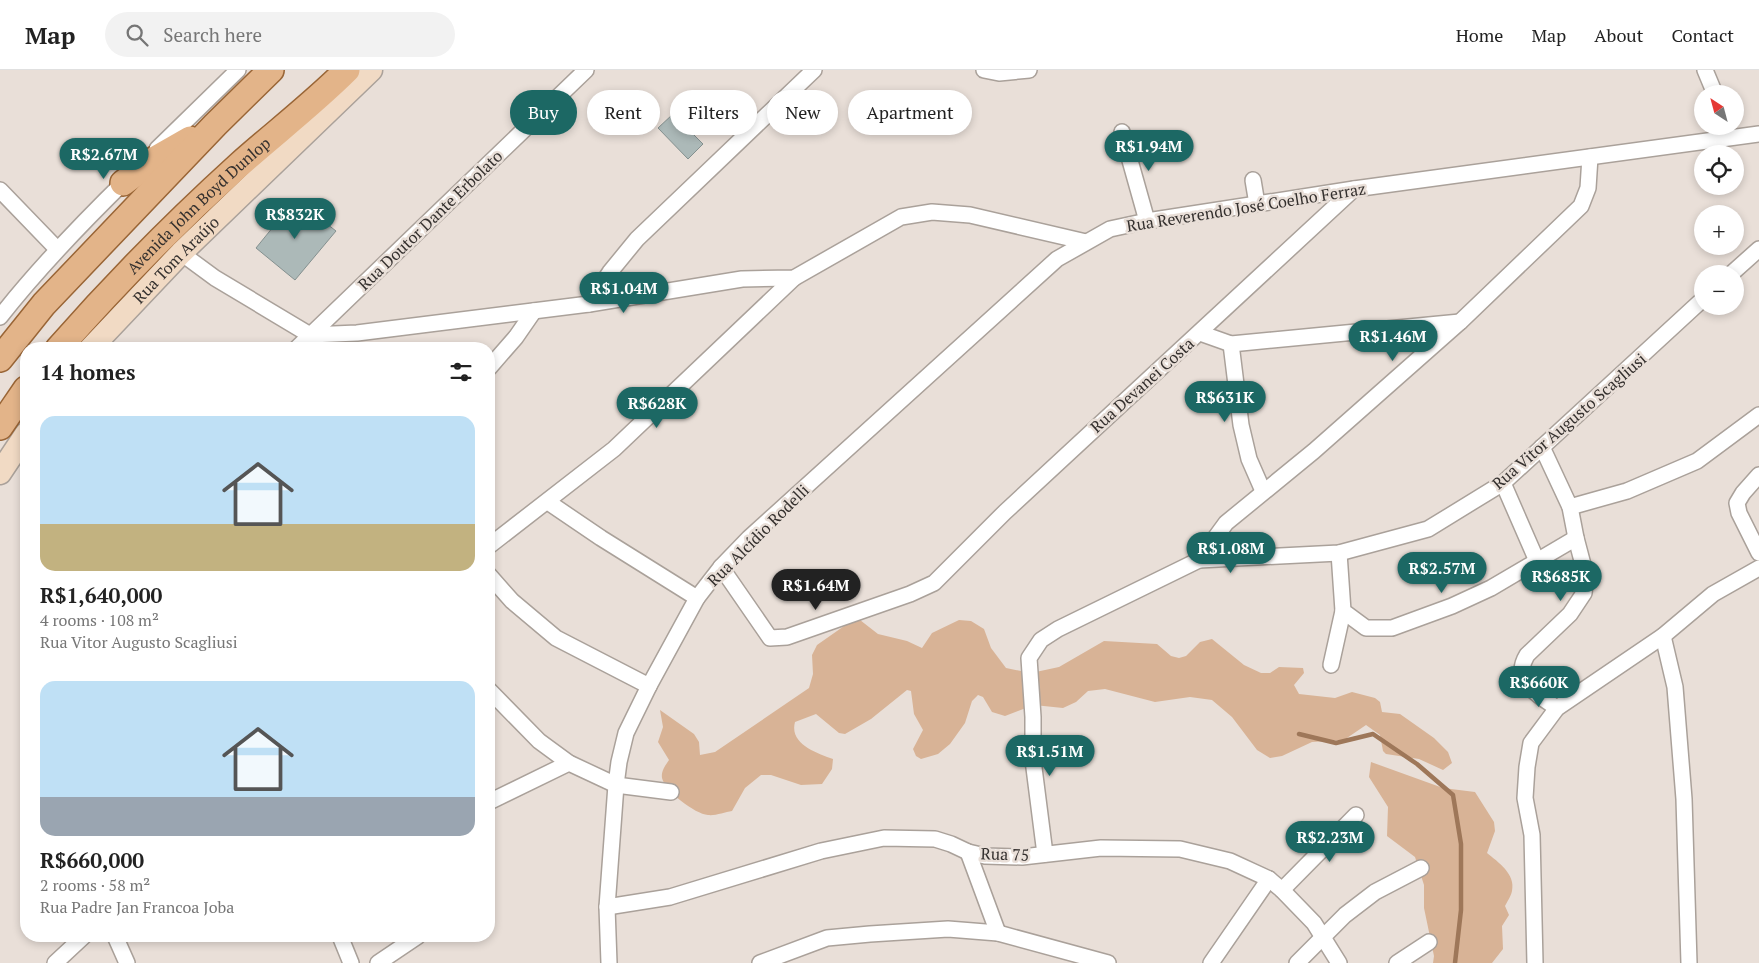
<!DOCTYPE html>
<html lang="en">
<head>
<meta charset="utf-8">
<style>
	body { margin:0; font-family:"PT Serif",serif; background:#f2f2f2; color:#222; height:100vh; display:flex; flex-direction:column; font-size:19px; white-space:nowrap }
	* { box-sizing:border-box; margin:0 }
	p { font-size:16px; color:#767676 }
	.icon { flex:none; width:28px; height:28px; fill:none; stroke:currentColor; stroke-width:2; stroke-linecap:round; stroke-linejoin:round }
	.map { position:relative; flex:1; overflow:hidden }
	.sheet { position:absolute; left:20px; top:272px; width:475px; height:600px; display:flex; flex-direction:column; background:#fff; border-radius:20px; box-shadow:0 2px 8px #0003 }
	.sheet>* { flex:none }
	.top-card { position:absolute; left:510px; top:20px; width:475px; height:45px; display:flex; gap:10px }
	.needle { width:32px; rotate:324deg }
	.fabs { position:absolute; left:1694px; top:15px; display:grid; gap:10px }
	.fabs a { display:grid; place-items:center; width:50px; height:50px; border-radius:50%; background:#fff; box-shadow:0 2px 8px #0003; font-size:25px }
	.price { position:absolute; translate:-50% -42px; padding:0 11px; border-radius:18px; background:#1c6864; color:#fff; font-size:16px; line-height:32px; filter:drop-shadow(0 1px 2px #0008) }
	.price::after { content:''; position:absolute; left:50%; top:30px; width:15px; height:11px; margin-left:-8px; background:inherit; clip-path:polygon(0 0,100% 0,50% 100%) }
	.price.current { background:#222; color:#fff }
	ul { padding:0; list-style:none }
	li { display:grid; align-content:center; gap:10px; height:265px; padding:0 20px }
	li span { display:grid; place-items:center; height:155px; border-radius:15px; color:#555 }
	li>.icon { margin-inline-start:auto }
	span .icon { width:90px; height:90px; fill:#fffc; stroke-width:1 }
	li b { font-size:21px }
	h2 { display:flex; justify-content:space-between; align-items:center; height:60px; padding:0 20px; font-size:21px }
	.pill { padding:0 18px; border-radius:22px; background:#fff; box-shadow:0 2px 8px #0003; font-size:18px; line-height:45px }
	.pill.current { background:#1c6864; color:#fff }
	header { display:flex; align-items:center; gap:30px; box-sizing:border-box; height:70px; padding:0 25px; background:#fff; border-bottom:1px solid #e0e0e0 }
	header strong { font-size:24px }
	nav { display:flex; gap:28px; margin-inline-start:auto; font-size:18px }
	.search { width:350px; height:45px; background:#f2f2f2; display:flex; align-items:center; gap:12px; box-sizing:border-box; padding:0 18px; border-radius:28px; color:#767676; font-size:19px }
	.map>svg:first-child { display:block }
	.green { fill:#d8b396 }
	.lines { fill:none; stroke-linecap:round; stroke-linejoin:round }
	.stream { stroke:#9e7759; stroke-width:4.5 }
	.building { fill:#acb9b8; stroke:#84908f }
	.street-casing { stroke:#aaa19a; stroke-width:18 }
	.secondary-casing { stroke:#aaa19a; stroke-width:25 }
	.primary-casing { stroke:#996536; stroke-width:28 }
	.street { stroke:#fff; stroke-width:15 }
	.secondary { stroke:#f1dac4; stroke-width:22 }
	.primary { stroke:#e3b489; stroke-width:25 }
	.labels { text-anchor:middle; stroke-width:5; stroke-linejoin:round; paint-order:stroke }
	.street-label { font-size:16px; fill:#34302e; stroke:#e9dfd8 }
</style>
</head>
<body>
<header>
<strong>Map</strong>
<div class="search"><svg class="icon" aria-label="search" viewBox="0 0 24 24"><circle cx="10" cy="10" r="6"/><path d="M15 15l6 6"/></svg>Search here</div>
<nav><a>Home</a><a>Map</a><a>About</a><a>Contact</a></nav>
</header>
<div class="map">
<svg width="1759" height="893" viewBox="0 0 1759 893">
	<rect width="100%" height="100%" fill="#e9dfd8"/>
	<g class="green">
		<path d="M860,550L878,564L907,571L922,578L932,563L959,550L971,551L984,559L991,578L1006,598L1031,603L1059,597L1104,571L1157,574L1171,586L1179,588L1186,586L1200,572L1212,569L1244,595L1261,603H1270L1279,597L1303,598L1304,603L1294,615L1299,624L1335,628L1352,622L1375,628L1380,632L1382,642L1400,644L1434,668L1448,682L1452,693L1443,700L1419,689L1386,684L1383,681L1380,665L1366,655L1344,670L1312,672L1282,686L1270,688L1257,680L1232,647L1212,630L1190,627L1155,632L1105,619L1088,621L1076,632L1063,638L1034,635L1005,646L992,642L983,627L978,625L972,631L965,653L950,674L938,684L921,689L916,686L913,679L923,660L914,644L911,621L907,620L871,649L845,664L839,663L816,644L795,652C789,674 817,683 833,689L832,699L822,714L801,715L771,705H761L745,718L732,741C725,742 715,746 708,745C695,744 665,721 662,708C661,701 665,696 669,690L658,672L663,657L660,640L694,664L699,672L700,685L715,682L809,618L813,604L812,585L817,575L847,554Z"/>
		<path d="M1371,692L1443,718L1475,722L1494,752L1495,761L1487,783C1498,792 1516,804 1512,821C1511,826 1507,832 1505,836L1509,845L1502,856L1503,879L1492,893H1433L1434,886L1424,838V815L1415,787L1387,766L1388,737L1369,707Z"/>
	</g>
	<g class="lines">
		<polyline class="stream" points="1299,664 1336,673 1373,664 1417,694 1453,725 1461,774 1461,840 1455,893"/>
	</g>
	<g class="building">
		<polygon points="673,44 703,74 688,89 658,58"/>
		<polygon points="295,130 326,156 327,154 336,161 295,210 256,178"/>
	</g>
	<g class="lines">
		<defs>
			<g id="street">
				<polyline points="984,0 999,3 1029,0"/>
				<polyline points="1705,0 1715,24"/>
				<polyline points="1122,62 1147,151"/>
				<polyline points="157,79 238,0"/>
				<polyline points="1253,110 1257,134"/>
				<polyline points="0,120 57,179"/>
				<polyline points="181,183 215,208 310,265 357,263 589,234 742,209 794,208 901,147 932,142 970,145 1086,172"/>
				<polyline points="1731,204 1759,179"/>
				<polyline points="589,234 610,202 637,169 814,0"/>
				<path d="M0,247C39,197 83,152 128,108"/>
				<polyline points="1200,263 1231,274 1460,252"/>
				<polyline points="1231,274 1241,355 1249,389 1263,421"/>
				<polyline points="296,279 586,0"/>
				<polyline points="489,298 516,267 534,241"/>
				<path d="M1542,377L1570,437L1576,468L1586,506L1584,523L1570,544L1527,585C1511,611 1539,626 1557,638"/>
				<polyline points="1759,405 1743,423 1737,433 1739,443 1759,483"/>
				<polyline points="1503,413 1537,491"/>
				<polyline points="548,432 601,468 697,528"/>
				<polyline points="1570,437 1627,421 1697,391 1759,345"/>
				<polyline points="489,476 614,379 794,208"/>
				<polyline points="1339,483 1343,541 1366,558 1392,558 1452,536 1491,518 1576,468"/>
				<polyline points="1199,490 1226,453 1314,381 1460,252 1581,136 1588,118 1590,87"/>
				<polyline points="721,497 770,568 787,567 910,524 934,513 1005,442 1354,119"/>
				<polyline points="489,505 512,531 556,568 649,616"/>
				<polyline points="1663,566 1675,617 1684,729 1689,893"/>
				<polyline points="1331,595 1343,541"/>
				<polyline points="489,620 539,671 569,693 616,715 671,722"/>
				<polyline points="489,732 569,693"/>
				<polyline points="968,782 998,863"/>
				<polyline points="1045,784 1033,690 1033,647 1029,588 1041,570 1058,559 1199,490 1339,483 1428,459 1503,413 1702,230"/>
				<polyline points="1282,820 1356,745"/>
				<polyline points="607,837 670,827 821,781 884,768 935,769 951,774 968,782 985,786 1022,787 1101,778 1180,779 1230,791 1269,809 1282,820 1314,853 1339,893"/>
				<polyline points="115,866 127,893"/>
				<polyline points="340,866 351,893"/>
				<polyline points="55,893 84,866"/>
				<polyline points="378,893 418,866"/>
				<polyline points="609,893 607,837 616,715 619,692 626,663 649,616 697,528 721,497 749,468 1057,189 1110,159 1147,151 1354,119 1759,64"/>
				<polyline points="760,893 827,868 870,864 948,859 998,863 1108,893"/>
				<polyline points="1211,893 1269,809"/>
				<polyline points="1297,893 1345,845 1375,822 1421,798"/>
				<polyline points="1397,893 1429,872"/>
				<polyline points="1535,893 1532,765 1525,728 1527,697 1531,673 1557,638 1663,566 1713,524 1759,498"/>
			</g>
			<g id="secondary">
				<path id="s1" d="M90,279L181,183L371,0"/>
				<polyline points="0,403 26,364"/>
			</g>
			<g id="primary">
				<polyline points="123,113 155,89 190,69"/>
				<path id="s2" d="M58,279C115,214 175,153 239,95C275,63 313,34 347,0"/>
				<polyline points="0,289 44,234 215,55 271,0"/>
				<polyline points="0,357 26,319"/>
			</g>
		</defs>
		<use href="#street" class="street-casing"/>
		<use href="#secondary" class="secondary-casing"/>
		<use href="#primary" class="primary-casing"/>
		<use href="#street" class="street"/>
		<use href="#secondary" class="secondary"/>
		<use href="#primary" class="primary"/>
	</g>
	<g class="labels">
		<g class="street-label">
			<text dy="6" stroke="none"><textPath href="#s2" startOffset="201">Avenida John Boyd Dunlop</textPath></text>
			<text transform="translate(1246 137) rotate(-9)" y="6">Rua Reverendo José Coelho Ferraz</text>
			<text transform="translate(430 150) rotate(-44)" y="6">Rua Doutor Dante Erbolato</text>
			<text dy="6" stroke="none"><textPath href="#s1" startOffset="124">Rua Tom Araújo</textPath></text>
			<text transform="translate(1142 315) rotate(-42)" y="6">Rua Devanei Costa</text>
			<text transform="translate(1569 351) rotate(-41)" y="6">Rua Vitor Augusto Scagliusi</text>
			<text transform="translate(758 465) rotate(-45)" y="6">Rua Alcídio Rodelli</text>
			<text transform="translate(1005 784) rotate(2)" y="6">Rua 75</text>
		</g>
	</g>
</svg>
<div class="fabs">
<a><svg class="needle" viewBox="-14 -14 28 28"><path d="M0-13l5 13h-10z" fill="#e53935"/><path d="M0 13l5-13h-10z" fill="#767676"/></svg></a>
<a><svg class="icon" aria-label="locate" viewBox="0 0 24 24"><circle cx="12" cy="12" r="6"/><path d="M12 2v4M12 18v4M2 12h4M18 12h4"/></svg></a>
<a>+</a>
<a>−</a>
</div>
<b class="price" style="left:1149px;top:102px">R$1.94M</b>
<b class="price" style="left:104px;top:110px">R$2.67M</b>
<b class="price" style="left:295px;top:170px">R$832K</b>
<b class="price" style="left:624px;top:244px">R$1.04M</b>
<b class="price" style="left:1393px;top:292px">R$1.46M</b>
<b class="price" style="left:1225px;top:353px">R$631K</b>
<b class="price" style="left:657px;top:359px">R$628K</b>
<b class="price" style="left:1231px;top:504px">R$1.08M</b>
<b class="price" style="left:1442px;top:524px">R$2.57M</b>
<b class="price" style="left:1561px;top:532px">R$685K</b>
<b class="price current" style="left:816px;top:541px">R$1.64M</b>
<b class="price" style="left:1539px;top:638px">R$660K</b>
<b class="price" style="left:1050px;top:707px">R$1.51M</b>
<b class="price" style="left:1330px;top:793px">R$2.23M</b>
<div class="top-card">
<a class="pill current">Buy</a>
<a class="pill">Rent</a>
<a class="pill">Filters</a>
<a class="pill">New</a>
<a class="pill">Apartment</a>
</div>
<section class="sheet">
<h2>14 homes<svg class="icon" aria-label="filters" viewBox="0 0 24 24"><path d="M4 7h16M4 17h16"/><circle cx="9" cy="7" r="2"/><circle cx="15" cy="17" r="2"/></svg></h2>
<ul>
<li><span style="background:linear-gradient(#bfe0f5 70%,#c2b280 0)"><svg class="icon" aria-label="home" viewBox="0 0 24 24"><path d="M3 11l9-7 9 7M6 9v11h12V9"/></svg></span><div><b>R$1,640,000</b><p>4 rooms · 108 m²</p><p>Rua Vitor Augusto Scagliusi</p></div></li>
<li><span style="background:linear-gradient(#bfe0f5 75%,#9aa5b1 0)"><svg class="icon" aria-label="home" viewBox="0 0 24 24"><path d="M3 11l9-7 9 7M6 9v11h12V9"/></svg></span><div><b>R$660,000</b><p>2 rooms · 58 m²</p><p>Rua Padre Jan Francoa Joba</p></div></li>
</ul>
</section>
</div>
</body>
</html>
